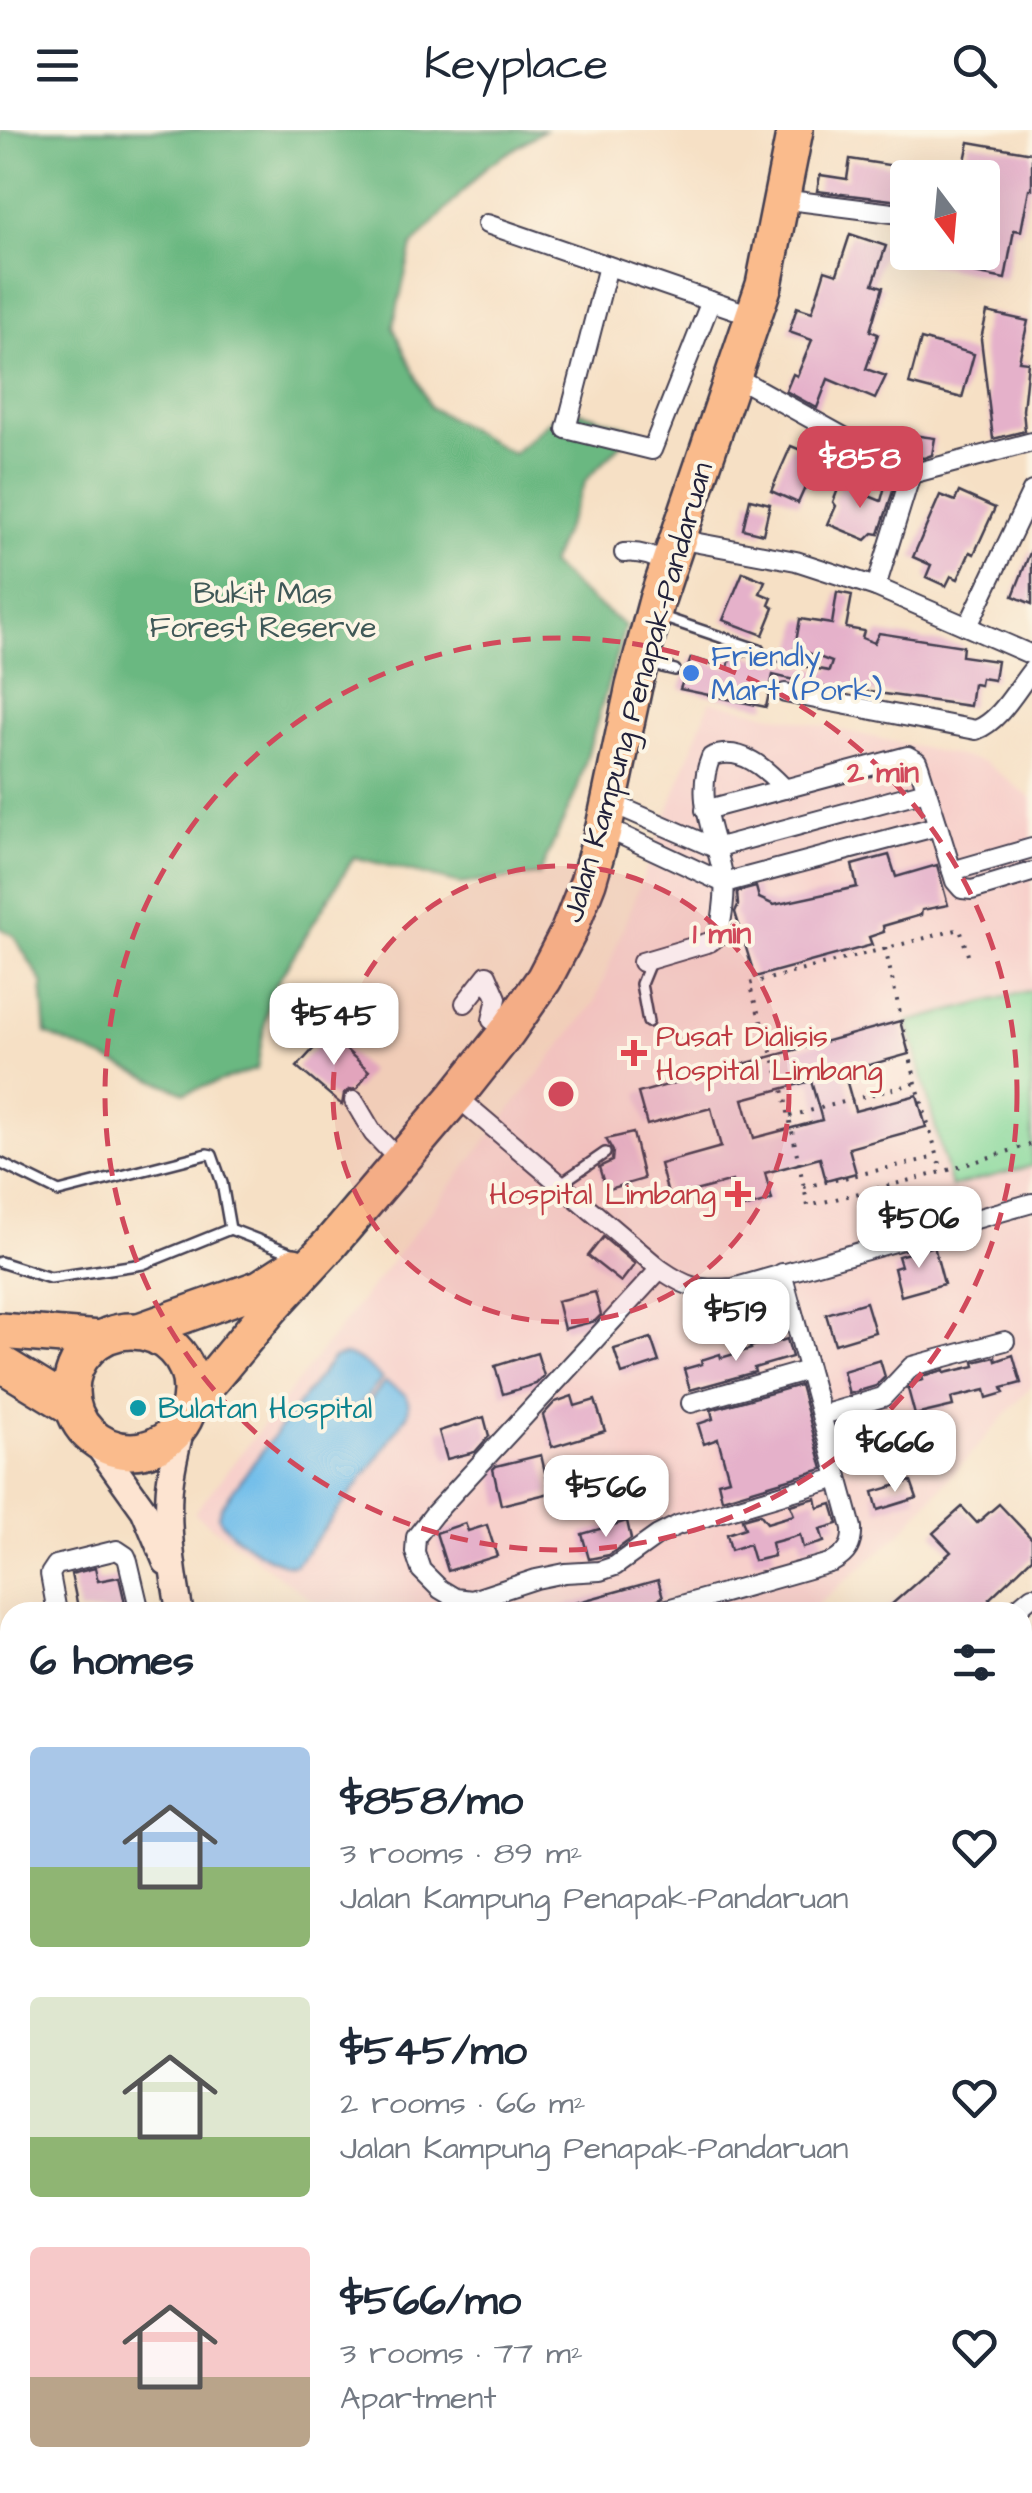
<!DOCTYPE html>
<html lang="en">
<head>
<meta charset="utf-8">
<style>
	body { margin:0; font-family:"Architects Daughter",sans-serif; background:#f2f2f3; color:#1f2937; height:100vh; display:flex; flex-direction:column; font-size:38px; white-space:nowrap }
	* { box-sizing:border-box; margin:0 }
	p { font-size:32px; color:#747a83 }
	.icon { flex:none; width:55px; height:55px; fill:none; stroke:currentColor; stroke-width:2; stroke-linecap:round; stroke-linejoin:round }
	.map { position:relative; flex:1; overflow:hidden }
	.side { position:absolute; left:0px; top:1472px; width:1032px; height:892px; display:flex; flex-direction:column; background:#fff; border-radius:30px 30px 0 0; box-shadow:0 10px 40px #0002 }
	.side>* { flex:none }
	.needle { width:65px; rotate:164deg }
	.controls { position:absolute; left:890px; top:30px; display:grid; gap:20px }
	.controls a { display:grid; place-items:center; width:110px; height:110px; border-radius:10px; background:#fff; box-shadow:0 10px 40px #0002; font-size:50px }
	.price { position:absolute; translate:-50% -85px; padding:0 22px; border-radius:20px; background:#fff; color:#222; font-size:32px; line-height:65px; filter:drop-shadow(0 2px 5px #0008) }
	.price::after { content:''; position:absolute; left:50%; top:60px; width:30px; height:22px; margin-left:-15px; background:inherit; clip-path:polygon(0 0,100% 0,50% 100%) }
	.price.active { background:#d1495b; color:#fff }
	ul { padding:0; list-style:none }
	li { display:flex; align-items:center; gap:30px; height:250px; padding:0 30px }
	li span { display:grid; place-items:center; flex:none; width:280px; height:200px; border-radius:10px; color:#555 }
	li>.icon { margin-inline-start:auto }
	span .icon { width:120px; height:120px; fill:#fffc; stroke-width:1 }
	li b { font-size:42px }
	h2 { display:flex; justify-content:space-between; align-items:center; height:120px; padding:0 30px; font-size:42px }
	header { display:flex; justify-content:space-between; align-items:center; height:130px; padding:0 30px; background:#fff; font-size:45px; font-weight:600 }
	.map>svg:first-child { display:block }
	.built { fill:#f7d0cb }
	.green { fill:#83d799; stroke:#527c6a; stroke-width:2.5 }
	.forest { fill:#6ab881; stroke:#466d5e; stroke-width:2.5 }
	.water { fill:#70bdea; stroke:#497092; stroke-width:2.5 }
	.building { fill:#e5b1ca; fill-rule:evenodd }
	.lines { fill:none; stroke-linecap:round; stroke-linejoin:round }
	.lane-casing { stroke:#423e50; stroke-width:14 }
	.street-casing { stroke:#423e50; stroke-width:22 }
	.secondary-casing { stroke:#423e50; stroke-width:30 }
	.highway-casing { stroke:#423e50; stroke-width:40 }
	.path { stroke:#423e50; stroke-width:4; stroke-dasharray:2.5 8; stroke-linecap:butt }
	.lane { stroke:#fff; stroke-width:9 }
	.street { stroke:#fff; stroke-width:18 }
	.secondary { stroke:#fde4d1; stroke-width:25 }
	.highway { stroke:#fabb8c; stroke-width:35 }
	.ring { fill:none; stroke:#d1495b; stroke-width:5; stroke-dasharray:18 12 }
	.shop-dot { fill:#3f7fe0; stroke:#fcf5e5; stroke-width:4 }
	.health-dot { fill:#e0444e; stroke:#fcf5e5; stroke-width:4 }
	.culture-dot { fill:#0f9aa8; stroke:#fcf5e5; stroke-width:4 }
	.labels { text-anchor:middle; stroke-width:8; stroke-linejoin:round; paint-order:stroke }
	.park-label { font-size:30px; fill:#3f5857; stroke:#fcf5e5 }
	.shop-label { font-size:30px; fill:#366cbe; stroke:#fcf5e5; text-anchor:start }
	.street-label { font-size:30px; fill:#22223b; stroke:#fcf5e5 }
	.health-label { font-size:30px; fill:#be3a42; stroke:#fcf5e5; text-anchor:start }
	.culture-label { font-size:30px; fill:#0d838f; stroke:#fcf5e5; text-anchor:start }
	.centre { fill:#d1495b; stroke:#fcf5e5; stroke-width:5 }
	.ring-label { font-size:30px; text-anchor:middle; font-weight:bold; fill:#d1495b; stroke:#fcf5e5; stroke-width:8; stroke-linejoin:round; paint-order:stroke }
</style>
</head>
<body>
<header><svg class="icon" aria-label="menu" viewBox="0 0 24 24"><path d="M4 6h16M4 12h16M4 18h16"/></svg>Keyplace<svg class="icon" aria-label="search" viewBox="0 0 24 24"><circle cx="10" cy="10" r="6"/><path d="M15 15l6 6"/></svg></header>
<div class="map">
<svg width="1032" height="2363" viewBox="0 0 1032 2363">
	<rect width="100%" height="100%" fill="#fcf5e5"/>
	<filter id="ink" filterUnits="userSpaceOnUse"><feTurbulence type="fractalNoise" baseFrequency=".01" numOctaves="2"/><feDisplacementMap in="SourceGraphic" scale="20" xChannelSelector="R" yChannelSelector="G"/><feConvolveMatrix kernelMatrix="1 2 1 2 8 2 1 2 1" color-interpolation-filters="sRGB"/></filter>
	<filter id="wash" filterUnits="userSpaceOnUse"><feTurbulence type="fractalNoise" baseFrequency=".0048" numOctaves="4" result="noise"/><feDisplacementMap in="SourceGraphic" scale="40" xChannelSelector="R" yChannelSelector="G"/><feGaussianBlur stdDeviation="2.25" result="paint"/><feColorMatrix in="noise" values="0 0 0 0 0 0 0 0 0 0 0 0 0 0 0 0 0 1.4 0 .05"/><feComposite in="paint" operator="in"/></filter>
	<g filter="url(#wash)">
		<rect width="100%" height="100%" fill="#f6e0c5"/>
		<polygon class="built" points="710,571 985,632 1032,669 1032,1255 898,1406 809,1482 328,1482 194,1383 595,872"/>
		<polygon class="green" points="1032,860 1032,1036 951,1057 908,892"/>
		<polygon class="forest" points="0,0 544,0 487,36 412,116 393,197 430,277 513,324 565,277 636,299 586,350 550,434 581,462 625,496 577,660 539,745 460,754 354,727 270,864 257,939 185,963 46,904 42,852 14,806 0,798"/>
		<path class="water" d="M344,1225C359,1227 371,1239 382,1249L356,1279L350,1277L346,1280L347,1286L350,1289L355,1288L385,1252L406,1265L409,1274L408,1283L378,1328L304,1425L295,1435C274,1436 228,1406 218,1386L221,1377L248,1340L333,1228Z"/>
		<g id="blocks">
			<g class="building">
				<polygon points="969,12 1032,23 1032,59 1029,59 1021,101 1014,100 1005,149 912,131 913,122 982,122 982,48 962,45"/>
				<polygon points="850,29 908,38 908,72 817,61 820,45 847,49"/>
				<polygon points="850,104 886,116 873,154 883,157 870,201 878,204 866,239 886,246 875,269 828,249 817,278 786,261 793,244 797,246 812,210 789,202 797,177 812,182 825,140 837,144"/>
				<polygon points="987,182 1028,191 1019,231 1028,232 1023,280 1025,301 993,309 981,209"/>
				<polygon points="921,209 974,224 962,268 909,254"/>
				<polygon points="912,305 935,308 932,325 924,328 910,326"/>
				<polygon points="791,316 808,323 807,328 817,331 798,373 771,361"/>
				<polygon points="887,349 896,352 879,404 873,403 866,410 828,394 836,376 833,372 840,354 881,371"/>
				<polygon points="959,362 995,378 974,424 970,422 958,449 951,446 946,456 926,447 931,435 913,427 940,365 955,371"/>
				<polygon points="750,369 770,374 763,404 743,399"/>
				<polygon points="1031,420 1032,420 1032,474 1013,466"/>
				<polygon points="743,442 765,451 760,463 772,468 769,475 774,478 763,505 723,490"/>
				<polygon points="837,462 852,465 846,498 864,501 862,508 874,513 879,503 963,516 962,526 997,531 994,550 981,548 980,555 973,554 970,576 842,558 840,561 773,545 766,577 680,559 691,528 728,538 731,523 829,541 832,532 795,518 800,489 832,494"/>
				<polygon points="889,725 896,747 937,735 948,775 922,780 921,785 883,796 884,802 869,807 872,815 755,847 735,782 738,775 737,762 756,757 759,768 774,775 857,757 852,735"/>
				<path d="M900,891L909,924L844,942L855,981L917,965L926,997L849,1018L856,1043L826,1051L820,1028L765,1043L772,1070L740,1079L732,1051L669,1068L660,1034L721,1017L711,978L647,995L638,963ZM811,951L822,990L754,1008L743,969Z"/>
				<polygon points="328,903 369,941 357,959 349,960 344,964 342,975 297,937"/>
				<polygon points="633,1003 644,1049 606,1060 599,1037 612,1031 613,1021 606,1009"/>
				<polygon points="603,1107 635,1134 621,1152 588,1126"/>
				<polygon points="934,1116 944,1154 901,1166 894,1138 901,1136 898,1126"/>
				<polygon points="595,1162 601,1185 595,1191 564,1199 557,1171"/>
				<polygon points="866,1172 875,1202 835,1214 826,1184"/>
				<polygon points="651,1208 659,1232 622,1244 614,1219"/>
				<polygon points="787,1209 792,1227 754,1238 755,1242 690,1260 684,1239 702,1234 701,1230 720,1224 721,1228 751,1219 750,1217 770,1211 771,1214"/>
				<polygon points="537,1223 544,1246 536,1254 503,1264 495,1236"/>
				<polygon points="1013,1225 1021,1253 1002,1258 1004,1263 987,1268 985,1260 951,1268 953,1276 915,1285 908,1259 914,1252 923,1250 922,1246 944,1240 945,1243 975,1236 974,1232 995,1227 996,1231"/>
				<polygon points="880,1230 885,1247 876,1256 849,1264 843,1241"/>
				<polygon points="800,1255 823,1339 722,1369 718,1352 729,1349 718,1309 704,1314 698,1294 713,1289 711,1280"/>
				<polygon points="572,1266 575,1276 595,1270 605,1301 552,1317 543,1285 555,1272"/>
				<polygon points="895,1284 903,1311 865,1321 858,1295"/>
				<polygon points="484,1287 489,1306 475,1322 447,1329 439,1301"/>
				<polygon points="541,1325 550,1363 501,1375 493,1339 496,1336"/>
				<polygon points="911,1351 917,1368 878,1380 873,1362"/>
				<polygon points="816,1368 818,1378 832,1374 838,1394 820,1399 824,1412 803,1418 800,1405 771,1413 774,1426 754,1431 749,1414 731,1420 727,1404 745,1398 742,1389 760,1384 767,1393 794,1385 790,1375"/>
				<polygon points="999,1374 1032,1409 1032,1428 989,1469 991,1471 977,1482 883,1482 951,1422 933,1403 962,1377 977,1393"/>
				<polygon points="627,1391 631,1409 609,1425 589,1429 582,1404"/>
				<polygon points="465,1393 468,1401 487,1395 497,1426 448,1441 436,1403"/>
				<polygon points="95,1438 98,1451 119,1447 127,1482 79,1482 71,1444"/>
				<polygon points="658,1450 663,1467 649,1473 645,1481 558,1482 557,1478"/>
			</g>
		</g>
	</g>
	<g filter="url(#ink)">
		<use href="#blocks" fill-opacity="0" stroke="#423e50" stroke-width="2.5"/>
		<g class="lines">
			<defs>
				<g id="lane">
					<polyline points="662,487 759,520"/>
					<polyline points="649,534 675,540"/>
					<polyline points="648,892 641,854 650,832"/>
					<polyline points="0,1033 59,1062 207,1024 212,1025 222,1053 230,1099"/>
					<polyline points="560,1054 605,1023"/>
					<polyline points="0,1132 50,1148 143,1134 230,1099 294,1124"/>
				</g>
				<g id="street">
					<polyline points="781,69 908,85"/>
					<polyline points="487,94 754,186"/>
					<polyline points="608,136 566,299 652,320 711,171"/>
					<polyline points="734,246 911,344 1032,312"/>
					<polyline points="677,409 796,431 876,457 1032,525"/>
					<path d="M624,423C639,421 655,427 669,434"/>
					<polyline points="876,457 911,344"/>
					<polyline points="968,496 1032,361"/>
					<path d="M785,563L976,600C1000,591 1016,560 1032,540"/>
					<polyline points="609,672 715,718"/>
					<polyline points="705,680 908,626 917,631 919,636 938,696 724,753"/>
					<polyline points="938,696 955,751 962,759 972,760 1032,742"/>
					<polyline points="604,697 724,753"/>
					<polyline points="715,718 926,661"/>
					<polyline points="952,741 1032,718"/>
					<path d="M642,832L710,812L719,805C722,788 726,766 724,750C717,708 693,669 711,627C741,615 766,639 785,659"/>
					<polyline points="465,873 487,845 497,868 492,890 507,902"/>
					<path d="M456,966L660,1139C689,1159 697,1160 733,1158L1032,1073"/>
					<polyline points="354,971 373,1003 401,1032"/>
					<polyline points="660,1139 434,1384 416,1407 415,1422 421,1440 440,1459 455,1468 472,1470 536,1449 565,1443 600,1441 615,1436 658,1405 678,1395 838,1348"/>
					<polyline points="691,1273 808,1240"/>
					<polyline points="822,1285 883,1267 912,1236 1005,1211"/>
					<polyline points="57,1482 50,1444 56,1435 117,1420 126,1426 128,1431 140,1482"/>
					<path d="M657,1482L833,1432C847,1424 853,1415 852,1398L782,1143"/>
					<polyline points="1013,1482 1032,1466"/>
					<polyline points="0,1586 10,1586"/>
					<polyline points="1022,1780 1032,1770"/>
					<polyline points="0,2001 10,2006"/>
					<polyline points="96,2355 111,2363"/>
					<polyline points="428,2355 444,2363"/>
					<polyline points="191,2363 195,2355"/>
					<polyline points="391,2363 394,2355"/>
				</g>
				<g id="secondary">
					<polyline points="94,1310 144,1380 166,1432"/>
					<path d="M180,1482C173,1445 167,1402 169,1364C170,1340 177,1317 182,1294"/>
					<polyline points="37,2363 41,2355"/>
				</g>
				<g id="highway">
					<circle cx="131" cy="1261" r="60"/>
					<polyline points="0,1201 100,1209"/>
					<polyline points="139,1201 260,1158 294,1136"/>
					<polyline points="0,1233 72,1277"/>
					<polyline points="190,1275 270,1179 330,1114 456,966 507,902 544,849 568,803 588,752 604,697 634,556 657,470 764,155 795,0"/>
				</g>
			</defs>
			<use href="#lane" class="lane-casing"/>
			<use href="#street" class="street-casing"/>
			<use href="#secondary" class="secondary-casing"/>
			<use href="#highway" class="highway-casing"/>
			<g class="path">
				<polyline points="885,818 916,953 942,1041"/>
				<polyline points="968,825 960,799 749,854 783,959 808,1076 942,1042 1032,1014"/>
				<polyline points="790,986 916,953"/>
				<polyline points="804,1057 936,1027"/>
			</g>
			<use href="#lane" class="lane"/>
			<use href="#street" class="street"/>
			<use href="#secondary" class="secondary"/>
			<use href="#highway" class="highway"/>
		</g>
	</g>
	<circle cx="561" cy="964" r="228" fill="#d1495b" fill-opacity=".12"/>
	<g class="ring">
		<circle cx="561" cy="964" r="228"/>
		<circle cx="561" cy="964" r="456"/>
	</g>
	<circle class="shop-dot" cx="691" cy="543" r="10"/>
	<g class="health-dot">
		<path d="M629 908h10v10h10v10h-10v10h-10v-10h-10v-10h10z"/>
		<path d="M733 1049h10v10h10v10h-10v10h-10v-10h-10v-10h10z"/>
	</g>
	<circle class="culture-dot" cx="138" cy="1278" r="10"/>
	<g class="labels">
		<g class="park-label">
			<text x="263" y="473">Bukit Mas<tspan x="263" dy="34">Forest Reserve</tspan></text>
		</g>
		<g class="shop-label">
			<text x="711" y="536">Friendly<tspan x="711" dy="34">Mart (Pork)</tspan></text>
		</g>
		<g class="street-label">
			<text transform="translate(637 562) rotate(-74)" y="10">Jalan Kampung Penapak-Pandaruan</text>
		</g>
		<g class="health-label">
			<text x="656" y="916">Pusat Dialisis<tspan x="656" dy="34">Hospital Limbang</tspan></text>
			<text x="716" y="1074" text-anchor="end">Hospital Limbang</text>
		</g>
		<g class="culture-label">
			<text x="158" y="1288">Bulatan Hospital</text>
		</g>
	</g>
	<circle cx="561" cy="964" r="15" class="centre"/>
	<g class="ring-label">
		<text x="883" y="652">2 min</text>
		<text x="722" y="813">1 min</text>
	</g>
</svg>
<div class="controls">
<a><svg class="needle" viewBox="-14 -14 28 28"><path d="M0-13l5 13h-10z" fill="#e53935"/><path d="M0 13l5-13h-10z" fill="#747a83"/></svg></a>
</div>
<b class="price active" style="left:860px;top:381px">$858</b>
<b class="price" style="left:334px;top:938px">$545</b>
<b class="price" style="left:919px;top:1141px">$506</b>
<b class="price" style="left:736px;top:1234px">$519</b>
<b class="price" style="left:895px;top:1365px">$666</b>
<b class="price" style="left:606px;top:1410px">$566</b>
<section class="side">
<h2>6 homes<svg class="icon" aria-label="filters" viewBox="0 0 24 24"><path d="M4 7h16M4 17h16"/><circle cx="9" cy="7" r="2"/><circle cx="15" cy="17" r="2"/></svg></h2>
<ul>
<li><span style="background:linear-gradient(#a9c7e8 60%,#8fb573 0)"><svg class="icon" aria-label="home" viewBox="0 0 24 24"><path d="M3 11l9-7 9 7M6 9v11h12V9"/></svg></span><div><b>$858/mo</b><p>3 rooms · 89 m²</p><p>Jalan Kampung Penapak-Pandaruan</p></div><svg class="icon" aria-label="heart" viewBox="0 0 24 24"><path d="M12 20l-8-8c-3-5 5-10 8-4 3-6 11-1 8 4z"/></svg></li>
<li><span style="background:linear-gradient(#dfe7d0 70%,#8fb573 0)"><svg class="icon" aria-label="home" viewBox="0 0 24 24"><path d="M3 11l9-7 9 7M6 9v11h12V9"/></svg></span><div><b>$545/mo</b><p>2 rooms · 66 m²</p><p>Jalan Kampung Penapak-Pandaruan</p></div><svg class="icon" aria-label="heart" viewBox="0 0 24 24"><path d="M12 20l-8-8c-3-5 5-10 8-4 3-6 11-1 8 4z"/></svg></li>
<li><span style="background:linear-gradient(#f6c9c9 65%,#b9a48a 0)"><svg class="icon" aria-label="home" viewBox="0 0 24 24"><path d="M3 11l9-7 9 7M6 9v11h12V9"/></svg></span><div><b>$566/mo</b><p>3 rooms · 77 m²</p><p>Apartment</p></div><svg class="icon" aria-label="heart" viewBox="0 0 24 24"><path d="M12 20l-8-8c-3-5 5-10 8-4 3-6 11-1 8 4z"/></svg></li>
</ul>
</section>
</div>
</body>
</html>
